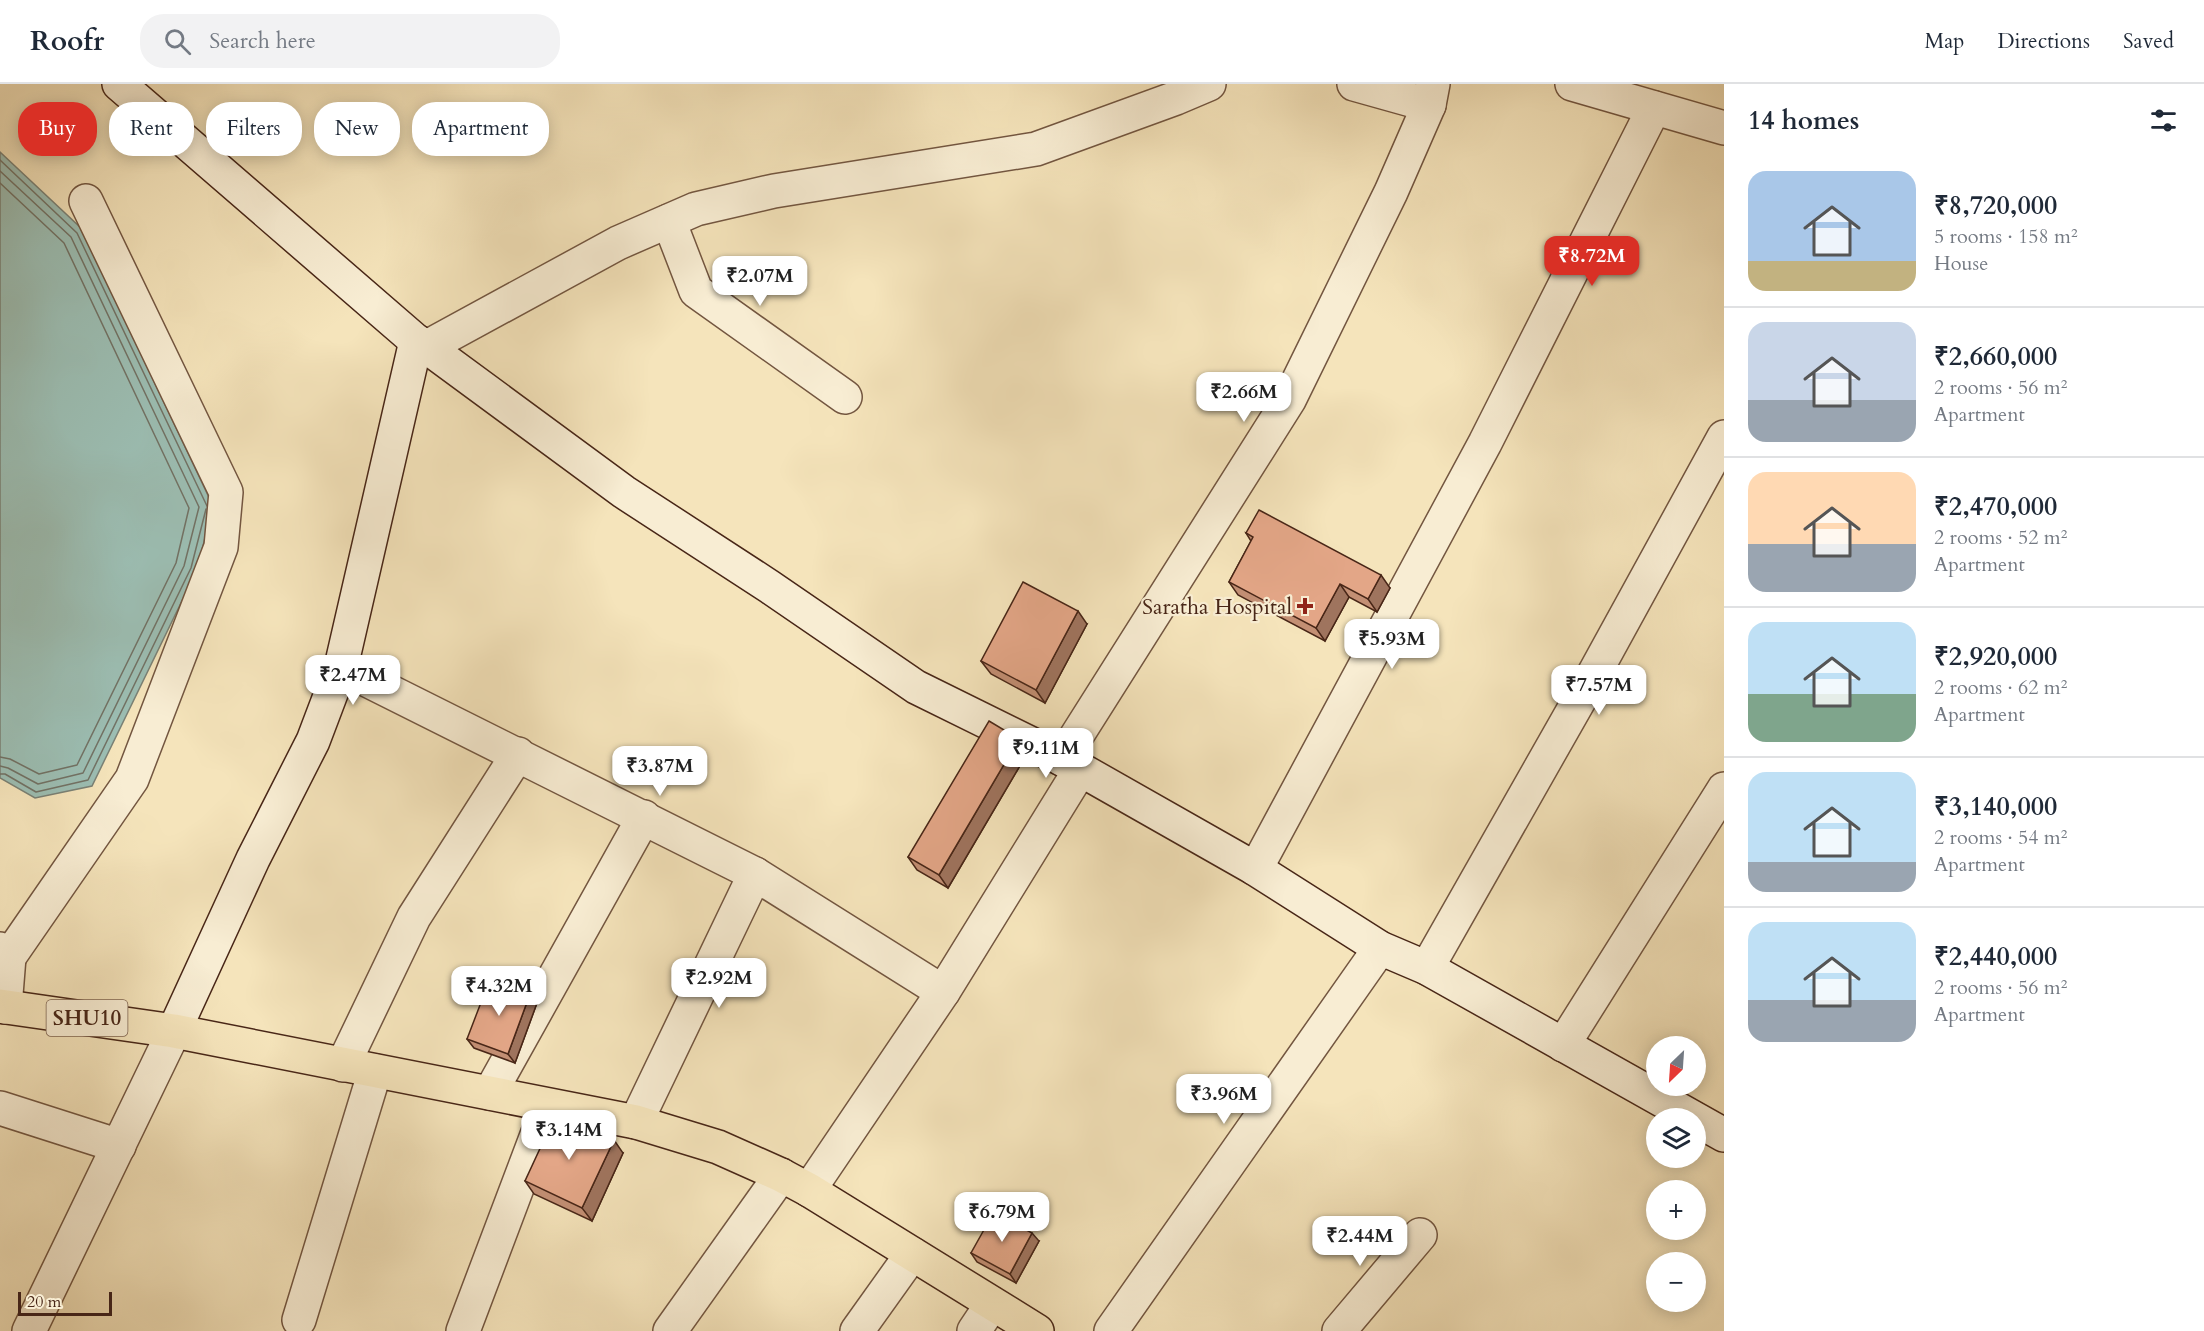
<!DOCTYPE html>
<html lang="en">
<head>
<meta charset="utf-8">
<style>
	body { margin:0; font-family:Cardo,serif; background:#f2f2f3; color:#1f2937; height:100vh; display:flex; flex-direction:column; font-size:22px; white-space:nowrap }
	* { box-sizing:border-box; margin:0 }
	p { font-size:20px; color:#747a83 }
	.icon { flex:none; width:33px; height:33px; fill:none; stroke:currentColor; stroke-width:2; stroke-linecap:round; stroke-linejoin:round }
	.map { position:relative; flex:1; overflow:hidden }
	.side { display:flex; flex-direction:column; background:#fff; width:480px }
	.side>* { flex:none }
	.top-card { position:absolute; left:18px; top:18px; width:570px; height:54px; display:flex; gap:12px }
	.needle { width:39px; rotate:205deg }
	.fabs { position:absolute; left:1646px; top:952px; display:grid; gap:12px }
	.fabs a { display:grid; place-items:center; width:60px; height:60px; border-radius:50%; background:#fff; box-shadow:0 3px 15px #0003; font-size:30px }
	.scale { position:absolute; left:18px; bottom:15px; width:94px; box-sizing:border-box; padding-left:6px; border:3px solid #482617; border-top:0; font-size:16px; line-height:21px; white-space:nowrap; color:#482617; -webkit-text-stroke:4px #f8edd3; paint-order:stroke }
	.price { position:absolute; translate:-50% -51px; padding:0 14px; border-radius:12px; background:#fff; color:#222; font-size:20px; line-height:39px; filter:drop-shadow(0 2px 3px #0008) }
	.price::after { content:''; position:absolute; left:50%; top:36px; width:18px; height:14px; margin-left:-9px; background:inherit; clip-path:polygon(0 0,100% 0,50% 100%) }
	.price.active { background:#d93025; color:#fff }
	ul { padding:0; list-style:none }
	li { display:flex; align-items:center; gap:18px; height:150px; padding:0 24px }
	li+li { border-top:2px solid #e0e1e3 }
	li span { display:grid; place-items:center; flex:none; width:168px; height:120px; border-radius:18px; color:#555 }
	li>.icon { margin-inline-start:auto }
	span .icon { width:72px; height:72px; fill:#fffc; stroke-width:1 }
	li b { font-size:26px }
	h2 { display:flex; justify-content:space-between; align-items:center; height:72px; padding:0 24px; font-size:26px }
	.tag { padding:0 21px; border-radius:24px; background:#fff; box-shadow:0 3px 15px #0003; font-size:21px; line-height:54px }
	.tag.active { background:#d93025; color:#fff }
	header { display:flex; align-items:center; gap:36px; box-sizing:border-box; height:84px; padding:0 30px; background:#fff; border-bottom:2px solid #e0e1e3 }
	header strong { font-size:28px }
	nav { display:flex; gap:33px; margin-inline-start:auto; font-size:21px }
	.search { width:420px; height:54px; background:#f2f2f3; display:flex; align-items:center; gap:15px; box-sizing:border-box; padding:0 21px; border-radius:24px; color:#747a83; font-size:22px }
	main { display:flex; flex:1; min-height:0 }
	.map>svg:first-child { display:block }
	.water { fill:#9cbeb3; stroke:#7a8175; stroke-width:1.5 }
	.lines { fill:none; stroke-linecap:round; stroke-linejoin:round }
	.shore { stroke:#727265; stroke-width:1.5 }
	.minor-casing { stroke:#735640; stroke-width:36 }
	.secondary-casing { stroke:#482617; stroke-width:36 }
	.primary-casing { stroke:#482617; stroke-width:36 }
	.minor { stroke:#f8edd3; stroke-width:33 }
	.secondary { stroke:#f8edd3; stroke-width:33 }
	.primary { stroke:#f5e4bb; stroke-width:33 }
	.wall { fill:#c38f74; stroke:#482617; stroke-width:1.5 }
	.shaded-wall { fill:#9f745e; stroke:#482617; stroke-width:1.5 }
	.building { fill:#e3a687; stroke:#482617; stroke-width:1.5 }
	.poi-dot { fill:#8f2418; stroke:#f8edd3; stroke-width:2 }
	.labels { text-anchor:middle; stroke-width:4.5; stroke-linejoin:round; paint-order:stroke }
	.shield { fill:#f8edd3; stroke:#7d624f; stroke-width:1.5 }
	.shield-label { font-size:21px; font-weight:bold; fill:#482617 }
	.poi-label { font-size:22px; fill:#482617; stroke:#f8edd3; text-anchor:end }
</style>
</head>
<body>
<header>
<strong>Roofr</strong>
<div class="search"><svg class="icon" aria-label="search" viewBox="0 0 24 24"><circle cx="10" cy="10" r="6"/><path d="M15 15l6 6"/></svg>Search here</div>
<nav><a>Map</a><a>Directions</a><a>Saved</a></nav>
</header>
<main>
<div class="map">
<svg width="1724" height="1247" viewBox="0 0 1724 1247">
	<rect width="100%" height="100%" fill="#f5e4bb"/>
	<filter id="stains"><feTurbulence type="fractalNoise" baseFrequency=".00333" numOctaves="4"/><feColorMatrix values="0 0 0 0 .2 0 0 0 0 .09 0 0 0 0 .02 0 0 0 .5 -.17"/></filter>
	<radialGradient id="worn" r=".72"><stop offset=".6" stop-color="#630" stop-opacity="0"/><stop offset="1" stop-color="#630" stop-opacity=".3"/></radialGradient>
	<polygon class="water" points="0,68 82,145 213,422 197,486 92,702 35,714 0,694"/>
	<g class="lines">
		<g class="shore">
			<polyline points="0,76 77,149 207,422"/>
			<polyline points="0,87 71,153 199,423 184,482 83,689 38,700 8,684 0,682"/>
			<polyline points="0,99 64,159 189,424 176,479 77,681 39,690 10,675 0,673"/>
			<polyline points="0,690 5,690 36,708 88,696 191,484 206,425"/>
		</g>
		<defs>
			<g id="minor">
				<polyline points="1354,0 1429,21"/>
				<polyline points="1572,0 1724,44"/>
				<polyline points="669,137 696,207 845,313"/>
				<polyline points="427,263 618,159 696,125 774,107 1036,65 1176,14 1209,0"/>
				<polyline points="341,583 755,790 943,908"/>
				<polyline points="1062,675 1289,316 1391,108 1429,21 1433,0"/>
				<polyline points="1254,784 1261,775 1485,359 1654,24"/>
				<polyline points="0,865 9,873 5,923"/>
				<polyline points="9,873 132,695 221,463 226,408 86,117"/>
				<polyline points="1427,884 1594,590 1724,353"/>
				<polyline points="1563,961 1724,705"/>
				<polyline points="343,981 414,833 518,670"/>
				<polyline points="490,1009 644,733"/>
				<polyline points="0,1024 119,1062"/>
				<polyline points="636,1038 755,790"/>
				<polyline points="809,1106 943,908 1080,686"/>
				<polyline points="299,1236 375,987"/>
				<polyline points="29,1247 174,947"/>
				<polyline points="463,1247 548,1022"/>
				<polyline points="670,1247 781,1091"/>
				<polyline points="857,1247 912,1170"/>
				<polyline points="974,1247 992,1220"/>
				<polyline points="1111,1247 1380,864"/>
				<polyline points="1339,1247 1420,1151"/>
			</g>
			<g id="secondary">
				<polyline points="119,0 416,257 427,263 624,408 770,503 916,603 1062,675 1254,784 1380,864 1427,884 1724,1051"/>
				<polyline points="174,947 253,775 313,657 341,583 416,257"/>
			</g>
			<polyline id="primary" points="0,922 174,947 636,1038 718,1063 781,1091 809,1106 1037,1247"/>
		</defs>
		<use href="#minor" class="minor-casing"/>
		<use href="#secondary" class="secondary-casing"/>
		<use href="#primary" class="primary-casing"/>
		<use href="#minor" class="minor"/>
		<use href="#secondary" class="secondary"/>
		<use href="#primary" class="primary"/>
	</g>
	<g class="wall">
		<polygon points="1246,449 1390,504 1377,528 1349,513 1325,557 1238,511 1229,498 1251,457"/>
		<polygon points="1087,540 1045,619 991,590 981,577"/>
		<polygon points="1019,655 1028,668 948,804 917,786 908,773"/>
		<polygon points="537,919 515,979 474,964 467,955"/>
		<polygon points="623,1069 592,1137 534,1110 525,1097"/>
		<polygon points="1039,1157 1016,1199 977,1178 971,1169"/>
	</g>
	<g class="shaded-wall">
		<polygon points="1381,491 1390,504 1377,528 1368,515"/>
		<polygon points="1340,500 1349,513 1325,557 1316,544"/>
		<polygon points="1078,527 1087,540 1045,619 1036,606"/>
		<polygon points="1019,655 1028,668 948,804 939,791"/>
		<polygon points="530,910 537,919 515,979 508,970"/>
		<polygon points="614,1056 623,1069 592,1137 582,1124"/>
		<polygon points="1032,1149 1039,1157 1016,1199 1010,1190"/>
	</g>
	<g class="building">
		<polygon points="1259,426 1381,491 1368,515 1340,500 1316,544 1229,498 1253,453 1246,449"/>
		<polygon points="1023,498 1078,527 1036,606 981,577"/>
		<polygon points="989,637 1019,655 939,791 908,773"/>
		<polygon points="490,895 530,910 508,970 467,955"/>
		<polygon points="556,1030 614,1056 582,1124 525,1097"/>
		<polygon points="994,1128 1032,1149 1010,1190 971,1169"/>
	</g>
	<path class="poi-dot" d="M1302 513h6v6h6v6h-6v6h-6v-6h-6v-6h6z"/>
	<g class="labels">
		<rect class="shield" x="46.5" y="916" width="81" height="36" rx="4.5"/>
		<g class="shield-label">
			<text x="87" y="941">SHU10</text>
		</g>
		<g class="poi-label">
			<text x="1292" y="530">Saratha Hospital</text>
		</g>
	</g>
	<rect width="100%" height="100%" filter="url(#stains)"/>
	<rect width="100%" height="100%" fill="url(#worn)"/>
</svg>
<div class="fabs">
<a><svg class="needle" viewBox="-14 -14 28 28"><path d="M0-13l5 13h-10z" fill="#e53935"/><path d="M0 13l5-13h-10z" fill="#747a83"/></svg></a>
<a><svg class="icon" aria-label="layers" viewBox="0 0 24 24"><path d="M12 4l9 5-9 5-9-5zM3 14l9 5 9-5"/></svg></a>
<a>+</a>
<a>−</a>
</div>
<div class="scale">20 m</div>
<b class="price active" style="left:1592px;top:203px">₹8.72M</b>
<b class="price" style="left:760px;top:223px">₹2.07M</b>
<b class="price" style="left:1244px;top:339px">₹2.66M</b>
<b class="price" style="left:1392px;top:586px">₹5.93M</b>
<b class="price" style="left:353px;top:622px">₹2.47M</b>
<b class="price" style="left:1599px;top:632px">₹7.57M</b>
<b class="price" style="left:1046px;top:695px">₹9.11M</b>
<b class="price" style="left:660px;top:713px">₹3.87M</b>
<b class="price" style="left:719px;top:925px">₹2.92M</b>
<b class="price" style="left:499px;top:933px">₹4.32M</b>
<b class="price" style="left:1224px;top:1041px">₹3.96M</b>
<b class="price" style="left:569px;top:1077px">₹3.14M</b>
<b class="price" style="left:1002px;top:1159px">₹6.79M</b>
<b class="price" style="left:1360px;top:1183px">₹2.44M</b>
<div class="top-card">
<a class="tag active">Buy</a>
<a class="tag">Rent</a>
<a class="tag">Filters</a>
<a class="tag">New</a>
<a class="tag">Apartment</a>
</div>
</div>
<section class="side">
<h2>14 homes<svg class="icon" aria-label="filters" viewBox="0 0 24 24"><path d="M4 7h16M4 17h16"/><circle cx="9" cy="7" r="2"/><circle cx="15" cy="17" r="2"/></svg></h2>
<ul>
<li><span style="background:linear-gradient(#a9c7e8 75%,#c2b280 0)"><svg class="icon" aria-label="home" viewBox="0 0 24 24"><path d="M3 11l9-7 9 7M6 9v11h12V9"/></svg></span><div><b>₹8,720,000</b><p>5 rooms · 158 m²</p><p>House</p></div></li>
<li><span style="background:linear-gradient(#c9d6e8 65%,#9aa5b1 0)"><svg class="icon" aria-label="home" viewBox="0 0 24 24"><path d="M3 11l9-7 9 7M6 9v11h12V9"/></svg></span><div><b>₹2,660,000</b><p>2 rooms · 56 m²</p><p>Apartment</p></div></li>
<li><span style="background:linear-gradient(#ffd9b3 60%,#9aa5b1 0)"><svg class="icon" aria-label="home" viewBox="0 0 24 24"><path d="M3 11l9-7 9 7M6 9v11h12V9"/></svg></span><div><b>₹2,470,000</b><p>2 rooms · 52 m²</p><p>Apartment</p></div></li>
<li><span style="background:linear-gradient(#bfe0f5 60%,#7fa58c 0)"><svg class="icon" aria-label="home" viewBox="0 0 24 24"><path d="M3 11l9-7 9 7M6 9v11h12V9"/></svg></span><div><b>₹2,920,000</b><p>2 rooms · 62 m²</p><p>Apartment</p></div></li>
<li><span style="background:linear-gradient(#bfe0f5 75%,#9aa5b1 0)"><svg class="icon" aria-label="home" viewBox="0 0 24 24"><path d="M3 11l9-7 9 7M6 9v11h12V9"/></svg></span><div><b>₹3,140,000</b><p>2 rooms · 54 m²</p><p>Apartment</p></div></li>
<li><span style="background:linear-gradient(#bfe0f5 65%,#9aa5b1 0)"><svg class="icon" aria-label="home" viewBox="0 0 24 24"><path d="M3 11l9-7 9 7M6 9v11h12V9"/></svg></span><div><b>₹2,440,000</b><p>2 rooms · 56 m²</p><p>Apartment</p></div></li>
</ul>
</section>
</main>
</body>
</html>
